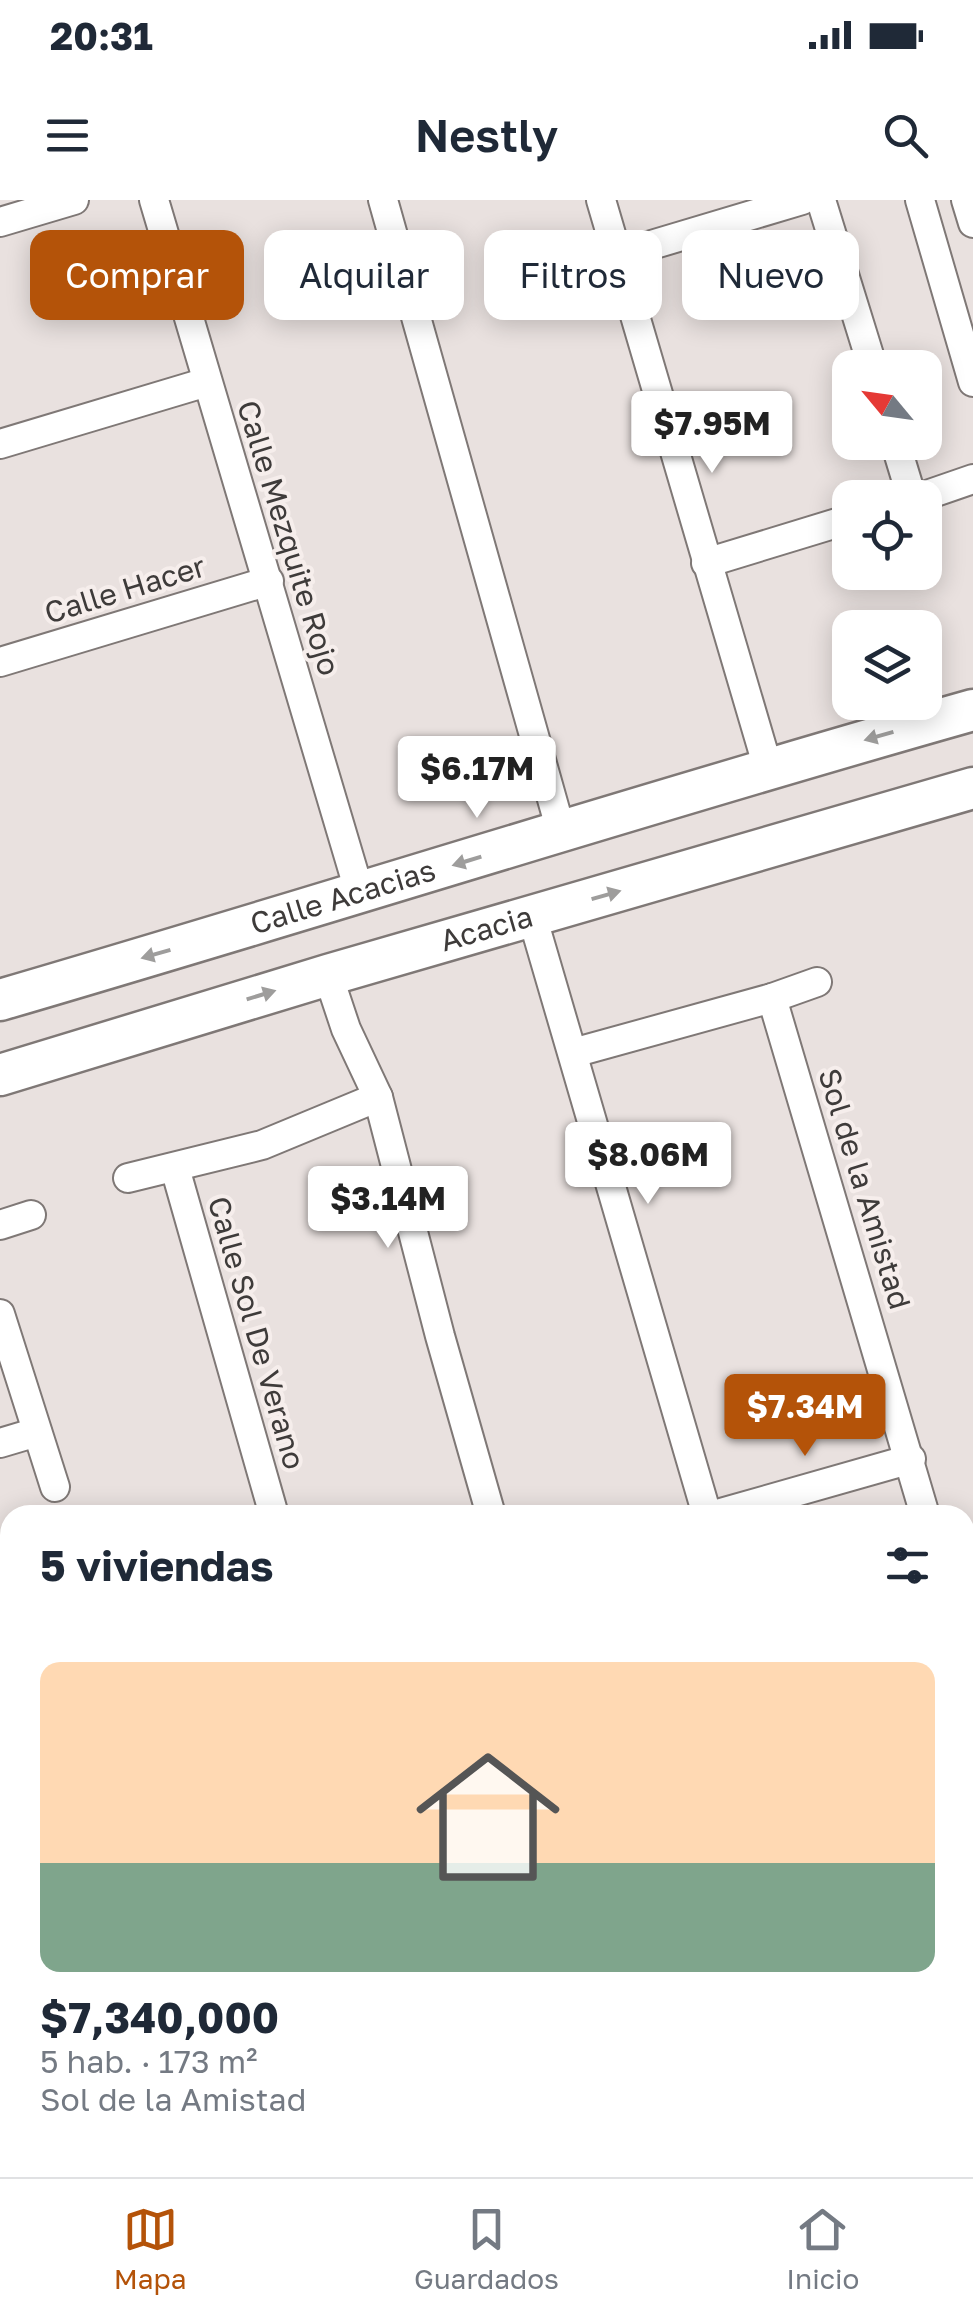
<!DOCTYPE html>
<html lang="es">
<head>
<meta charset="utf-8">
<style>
	body { margin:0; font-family:"Golos Text",sans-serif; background:#f6f6f7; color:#1f2937; height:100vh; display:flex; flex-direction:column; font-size:38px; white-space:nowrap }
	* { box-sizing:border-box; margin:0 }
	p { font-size:32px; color:#747a83 }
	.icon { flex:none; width:55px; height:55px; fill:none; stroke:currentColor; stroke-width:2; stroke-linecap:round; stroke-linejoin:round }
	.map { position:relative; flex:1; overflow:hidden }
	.panel { position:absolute; left:0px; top:1305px; width:975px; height:672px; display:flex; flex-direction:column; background:#fff; border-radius:30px 30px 0 0; box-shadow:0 5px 25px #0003 }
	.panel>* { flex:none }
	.hud { position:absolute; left:30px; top:30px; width:915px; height:90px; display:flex; gap:20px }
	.needle { width:65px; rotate:299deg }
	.tools { position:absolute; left:832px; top:150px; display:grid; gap:20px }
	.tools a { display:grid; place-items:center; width:110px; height:110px; border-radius:20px; background:#fff; box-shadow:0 5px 25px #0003; font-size:50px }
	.price { position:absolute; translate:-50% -85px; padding:0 22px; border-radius:10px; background:#fff; color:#222; font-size:32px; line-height:65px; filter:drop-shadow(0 2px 5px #0008) }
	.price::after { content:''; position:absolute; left:50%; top:60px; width:30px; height:22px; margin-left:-15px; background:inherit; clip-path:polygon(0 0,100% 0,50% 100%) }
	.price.current { background:#b45309; color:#fff }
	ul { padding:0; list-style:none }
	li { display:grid; align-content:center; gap:20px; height:530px; padding:0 40px }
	li span { display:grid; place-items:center; height:310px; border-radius:20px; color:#555 }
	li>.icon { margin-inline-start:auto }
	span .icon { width:180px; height:180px; fill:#fffc; stroke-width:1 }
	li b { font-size:42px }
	h2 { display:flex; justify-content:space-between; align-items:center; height:120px; padding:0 40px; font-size:42px }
	.chip { padding:0 35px; border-radius:20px; background:#fff; box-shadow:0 5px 25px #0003; font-size:35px; line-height:90px }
	.chip.current { background:#b45309; color:#fff }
	.status { display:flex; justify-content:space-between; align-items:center; height:70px; padding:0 50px; background:#fff; direction:ltr }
	.status svg { height:28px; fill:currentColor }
	header { display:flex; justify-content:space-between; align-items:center; height:130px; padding:0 40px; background:#fff; font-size:45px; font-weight:600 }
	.dock { display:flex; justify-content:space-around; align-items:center; height:140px; border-top:2px solid #e0e1e3; background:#fff; font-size:28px; color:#747a83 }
	.dock a { display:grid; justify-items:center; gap:5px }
	.dock .current { color:#b45309 }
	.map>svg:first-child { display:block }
	.green { fill:#e2ce98 }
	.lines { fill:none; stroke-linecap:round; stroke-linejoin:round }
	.street-casing { stroke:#7f7876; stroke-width:32 }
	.secondary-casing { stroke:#7f7876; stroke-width:45 }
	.street { stroke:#fff; stroke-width:28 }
	.secondary { stroke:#fff; stroke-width:40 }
	.oneway { fill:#9e9d9c }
	.labels { text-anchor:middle; stroke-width:8; stroke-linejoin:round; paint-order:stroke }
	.street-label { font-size:30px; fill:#3e3b3a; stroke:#f6eeec }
</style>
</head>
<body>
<div class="status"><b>20:31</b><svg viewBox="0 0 49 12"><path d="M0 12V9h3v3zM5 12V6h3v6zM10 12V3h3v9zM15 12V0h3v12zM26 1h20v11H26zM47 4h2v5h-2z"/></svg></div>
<header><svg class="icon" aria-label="menu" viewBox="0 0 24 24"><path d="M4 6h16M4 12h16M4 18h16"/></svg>Nestly<svg class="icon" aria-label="search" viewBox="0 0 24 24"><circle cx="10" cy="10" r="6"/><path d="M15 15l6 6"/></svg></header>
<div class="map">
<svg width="973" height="1977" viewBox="0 0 973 1977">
	<rect width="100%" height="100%" fill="#e9e1df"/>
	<polygon class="green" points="749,1968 877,1968 879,1977 717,1977"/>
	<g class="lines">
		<defs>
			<g id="street">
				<polyline points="154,0 360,694"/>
				<polyline points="383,0 561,631"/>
				<polyline points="601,0 768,568"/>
				<polyline points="821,0 873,168"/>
				<polyline points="920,0 973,182"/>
				<polyline points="966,0 973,23"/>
				<polyline points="0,22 74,0"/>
				<polyline points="618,55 802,0"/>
				<polyline points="895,242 912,298"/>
				<polyline points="0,244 207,182"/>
				<polyline points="918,298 973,279"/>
				<polyline points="706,363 850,319"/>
				<polyline points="0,462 269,381"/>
				<polyline points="532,716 707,1315"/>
				<polyline points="328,775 346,829 378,897 440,1136 491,1315"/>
				<polyline points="772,798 925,1315"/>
				<polyline points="573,853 772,798 817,782"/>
				<polyline points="175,968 274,1315"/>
				<polyline points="128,978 262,945 378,897"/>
				<polyline points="0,1025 31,1015"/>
				<polyline points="0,1114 55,1287"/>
				<polyline points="0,1243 37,1232"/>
				<polyline points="714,1315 911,1259"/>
				<polyline points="0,1461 10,1457"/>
				<polyline points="965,1461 973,1488"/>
				<polyline points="0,1682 10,1679"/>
				<polyline points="0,1892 10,1889"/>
				<polyline points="468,1968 471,1977"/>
				<polyline points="684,1968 687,1977"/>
				<polyline points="898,1968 901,1977"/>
			</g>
			<g id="secondary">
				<path id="s1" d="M0,800C325,705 647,602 973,510"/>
				<path id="s2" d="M0,875L328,775L973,588"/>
			</g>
		</defs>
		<use href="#street" class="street-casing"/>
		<use href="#secondary" class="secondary-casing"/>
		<use href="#street" class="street"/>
		<use href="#secondary" class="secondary"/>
	</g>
	<defs><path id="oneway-solid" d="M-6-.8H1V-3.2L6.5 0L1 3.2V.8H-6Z" transform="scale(2.5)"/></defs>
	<g class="oneway">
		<use href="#oneway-solid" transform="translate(879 536) rotate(164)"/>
		<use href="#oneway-solid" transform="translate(467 661) rotate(163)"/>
		<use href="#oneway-solid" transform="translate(606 695) rotate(-16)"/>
		<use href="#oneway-solid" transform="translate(156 754) rotate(164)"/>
		<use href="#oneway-solid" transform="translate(261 795) rotate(-17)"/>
	</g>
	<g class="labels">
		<g class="street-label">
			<text transform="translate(288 338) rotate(73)" y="10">Calle Mezquite Rojo</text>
			<text transform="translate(125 390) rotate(-17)" y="10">Calle Hacer</text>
			<text dy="10" stroke="none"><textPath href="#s1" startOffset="358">Calle Acacias</textPath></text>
			<text dy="10" stroke="none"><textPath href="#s2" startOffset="508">Acacia</textPath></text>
			<text transform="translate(864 989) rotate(73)" y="10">Sol de la Amistad</text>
			<text transform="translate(256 1133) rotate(74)" y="10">Calle Sol De Verano</text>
		</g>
	</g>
</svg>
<div class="tools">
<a><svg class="needle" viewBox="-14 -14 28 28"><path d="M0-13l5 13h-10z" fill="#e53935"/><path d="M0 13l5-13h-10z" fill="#747a83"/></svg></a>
<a><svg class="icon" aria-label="locate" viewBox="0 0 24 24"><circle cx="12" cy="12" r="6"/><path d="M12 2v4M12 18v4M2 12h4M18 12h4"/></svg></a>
<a><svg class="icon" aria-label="layers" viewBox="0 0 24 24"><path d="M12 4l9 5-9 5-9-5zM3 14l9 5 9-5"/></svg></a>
</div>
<b class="price" style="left:712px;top:276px">$7.95M</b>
<b class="price" style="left:477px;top:621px">$6.17M</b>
<b class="price" style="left:648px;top:1007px">$8.06M</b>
<b class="price" style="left:388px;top:1051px">$3.14M</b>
<b class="price current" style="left:805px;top:1259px">$7.34M</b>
<div class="hud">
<a class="chip current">Comprar</a>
<a class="chip">Alquilar</a>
<a class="chip">Filtros</a>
<a class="chip">Nuevo</a>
</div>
<section class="panel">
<h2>5 viviendas<svg class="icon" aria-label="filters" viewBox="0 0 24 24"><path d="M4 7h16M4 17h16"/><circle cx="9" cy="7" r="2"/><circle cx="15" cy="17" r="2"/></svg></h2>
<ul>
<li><span style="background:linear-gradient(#ffd9b3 65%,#7fa58c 0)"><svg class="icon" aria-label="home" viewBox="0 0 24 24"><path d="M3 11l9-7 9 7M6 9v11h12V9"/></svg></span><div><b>$7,340,000</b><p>5 hab. · 173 m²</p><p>Sol de la Amistad</p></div></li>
</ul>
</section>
</div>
<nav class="dock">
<a class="current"><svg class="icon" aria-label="map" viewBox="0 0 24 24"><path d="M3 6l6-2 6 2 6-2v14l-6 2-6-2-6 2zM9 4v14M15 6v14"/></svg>Mapa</a>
<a><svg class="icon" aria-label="saved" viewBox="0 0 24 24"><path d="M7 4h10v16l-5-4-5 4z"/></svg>Guardados</a>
<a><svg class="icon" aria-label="home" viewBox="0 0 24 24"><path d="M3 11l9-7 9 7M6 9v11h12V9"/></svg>Inicio</a>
</nav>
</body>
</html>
